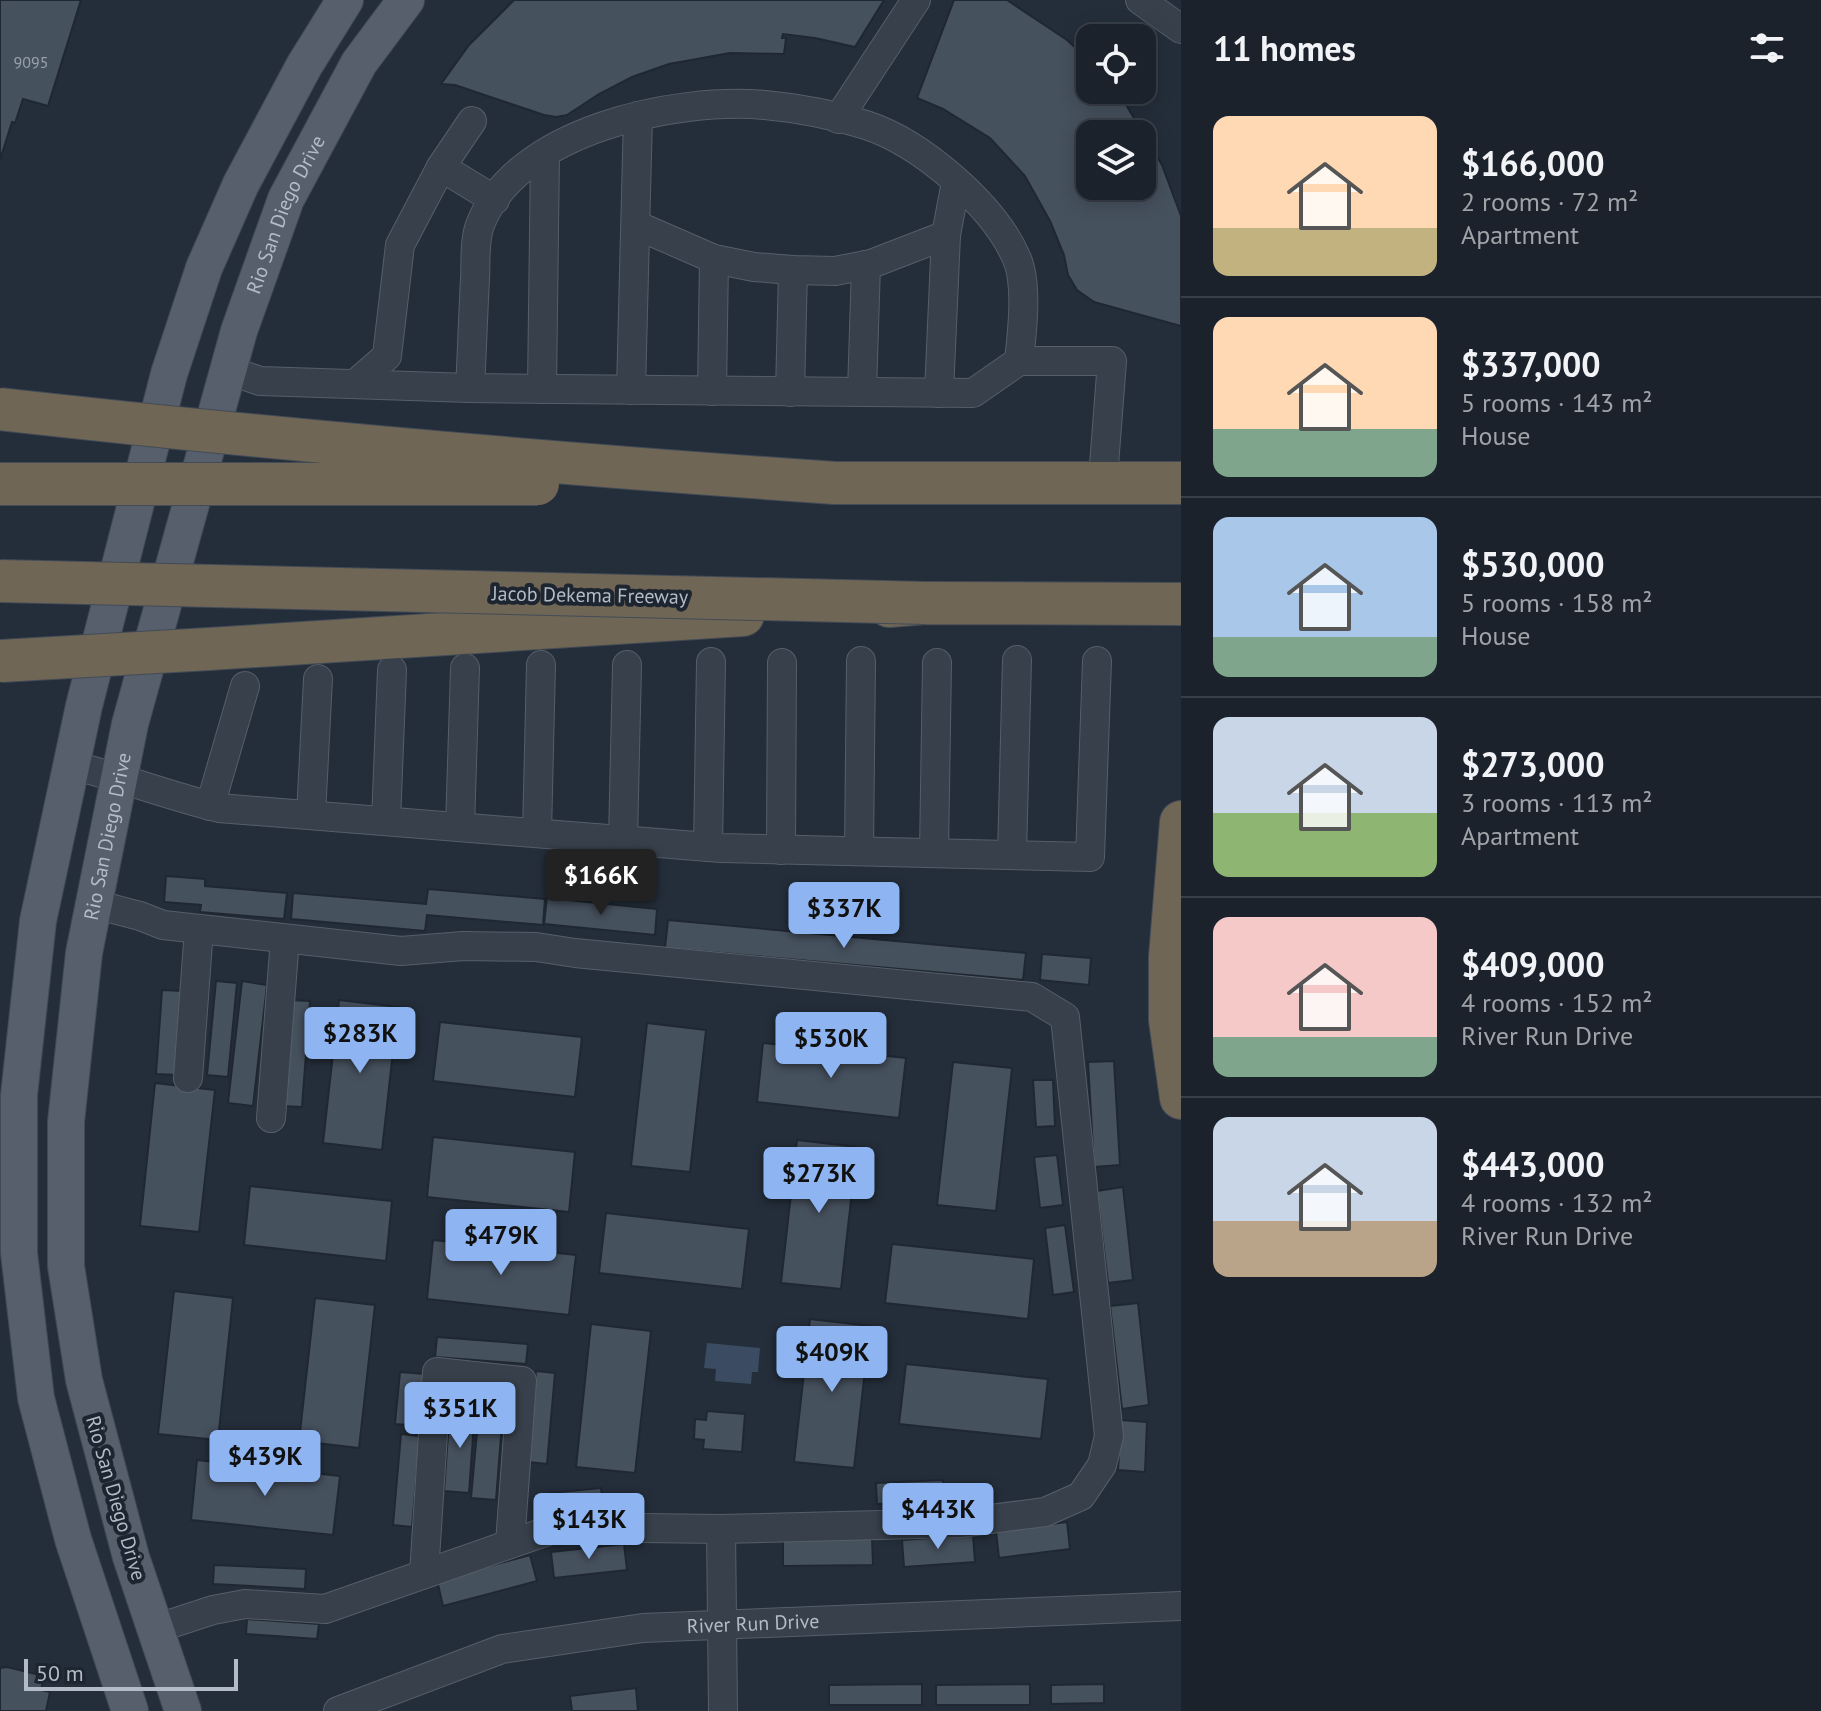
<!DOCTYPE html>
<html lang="en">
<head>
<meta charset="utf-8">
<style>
	body { margin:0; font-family:"PT Sans",sans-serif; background:#282f38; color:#f1f3f6; height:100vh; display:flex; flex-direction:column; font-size:30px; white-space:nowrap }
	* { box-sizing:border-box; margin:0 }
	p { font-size:26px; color:#a0a4a9 }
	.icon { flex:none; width:44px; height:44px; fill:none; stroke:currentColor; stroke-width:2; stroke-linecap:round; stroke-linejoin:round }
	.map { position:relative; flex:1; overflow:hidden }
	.sheet { display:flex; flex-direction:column; background:#1b222c; width:640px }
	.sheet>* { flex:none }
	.buttons { position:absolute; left:1076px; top:24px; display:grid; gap:16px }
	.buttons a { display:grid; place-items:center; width:80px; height:80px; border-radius:16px; background:#1b222c; box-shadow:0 4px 20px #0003,0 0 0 2px #393f48; font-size:40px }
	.scale { position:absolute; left:24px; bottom:20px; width:214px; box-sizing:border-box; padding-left:8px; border:4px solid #b3bbc6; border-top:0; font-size:22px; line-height:28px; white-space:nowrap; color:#b3bbc6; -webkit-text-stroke:6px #1d2530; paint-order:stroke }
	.price { position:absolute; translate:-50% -68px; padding:0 18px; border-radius:8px; background:#8eb5f1; color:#111; font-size:26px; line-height:52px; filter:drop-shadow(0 2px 4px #0008) }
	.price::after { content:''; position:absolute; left:50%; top:48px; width:24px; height:18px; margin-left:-12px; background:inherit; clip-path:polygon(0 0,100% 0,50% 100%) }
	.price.on { background:#222; color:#fff }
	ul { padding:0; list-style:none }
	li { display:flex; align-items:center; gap:24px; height:200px; padding:0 32px }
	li+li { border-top:2px solid #393f48 }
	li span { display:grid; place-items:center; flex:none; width:224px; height:160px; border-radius:16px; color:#555 }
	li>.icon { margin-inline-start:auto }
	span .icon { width:96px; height:96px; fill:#fffc; stroke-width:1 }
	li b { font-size:34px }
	h2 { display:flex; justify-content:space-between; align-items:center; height:96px; padding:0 32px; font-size:34px }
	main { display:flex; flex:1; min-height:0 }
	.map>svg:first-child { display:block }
	.water { fill:#3b4b62 }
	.building { fill:#46515e; stroke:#1f2732; stroke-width:2; fill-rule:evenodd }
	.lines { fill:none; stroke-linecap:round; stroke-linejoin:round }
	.minor-casing { stroke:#565e69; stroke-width:30 }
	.major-casing { stroke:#414954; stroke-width:38 }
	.highway-casing { stroke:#434b56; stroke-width:44 }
	.minor { stroke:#38404b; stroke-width:28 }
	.major { stroke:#565f6b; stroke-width:36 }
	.highway { stroke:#706656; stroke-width:42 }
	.highway-bridge-casing { stroke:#434b56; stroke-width:44; stroke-linecap:butt }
	.highway-bridge { stroke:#706656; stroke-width:42 }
	.labels { text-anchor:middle; stroke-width:8; stroke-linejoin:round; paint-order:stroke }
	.number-label { font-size:16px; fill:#98a0ac }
	.street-label { font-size:20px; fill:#b3bbc6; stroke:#1d2530 }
</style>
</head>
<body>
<main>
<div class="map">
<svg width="1181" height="1711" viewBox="0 0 1181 1711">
	<rect width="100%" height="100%" fill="#242e3a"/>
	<polygon class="water" points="707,1343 760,1348 758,1372 752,1372 751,1384 715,1381 716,1369 704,1368"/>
	<g class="building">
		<polygon points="0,0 81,0 48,106 23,99 15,123 12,122 0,160"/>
		<polygon points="514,0 884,0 855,47 815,38 783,34 782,38 786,38 784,54 730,53 669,64 632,77 599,94 567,115 556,117 544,115 455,85 441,84 469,45"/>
		<path d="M954,0H1007L1067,40L1089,60L1090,90H1115L1122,98L1162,165L1181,216V326L1094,302L1077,290L1068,275L1064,255L1050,221L1025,176L990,138L943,109L917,98ZM1090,134H1142V186H1090Z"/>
		<polygon points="166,876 205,879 205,886 287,893 284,919 200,912 201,905 164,902"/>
		<polygon points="428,889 545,899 543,925 427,915 425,931 291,919 293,893 426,904"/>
		<polygon points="547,898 657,909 655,935 544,924"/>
		<polygon points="668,920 1026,953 1023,980 665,948"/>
		<polygon points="1042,954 1091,958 1089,985 1040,980"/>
		<polygon points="216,981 237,983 228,1077 207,1075"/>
		<polygon points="242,981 267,985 253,1106 228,1103"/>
		<polygon points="162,990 183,991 178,1075 156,1074"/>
		<polygon points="289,1000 310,1001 302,1107 282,1106"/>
		<polygon points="339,1000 398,1007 382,1150 323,1143"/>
		<polygon points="440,1022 582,1037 575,1097 433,1081"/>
		<polygon points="647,1023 706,1030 690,1172 631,1166"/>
		<polygon points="763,1043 906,1058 899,1118 757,1102"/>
		<polygon points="1114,1061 1120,1165 1094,1167 1088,1062"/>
		<polygon points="953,1062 1012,1068 996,1211 937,1205"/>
		<polygon points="1033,1080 1053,1080 1055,1126 1036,1127"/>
		<polygon points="155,1083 215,1090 199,1232 140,1226"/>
		<polygon points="433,1137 575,1152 569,1212 427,1197"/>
		<polygon points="797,1140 857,1147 841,1289 781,1283"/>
		<polygon points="1057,1155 1063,1205 1040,1208 1034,1157"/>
		<polygon points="250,1186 392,1201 386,1261 244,1245"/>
		<polygon points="1123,1187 1133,1280 1108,1283 1097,1191"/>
		<polygon points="606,1213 749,1229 742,1289 599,1273"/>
		<polygon points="1065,1225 1074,1292 1053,1295 1045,1228"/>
		<polygon points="433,1240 576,1255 569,1315 427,1299"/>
		<polygon points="892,1244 1034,1259 1028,1319 885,1303"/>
		<polygon points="174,1291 233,1298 218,1440 158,1434"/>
		<polygon points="315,1298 375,1305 359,1448 299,1441"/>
		<polygon points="1138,1303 1149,1405 1122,1409 1110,1306"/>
		<polygon points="810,1319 870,1326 854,1468 794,1462"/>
		<polygon points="591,1324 651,1331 635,1473 576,1467"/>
		<polygon points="437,1337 528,1344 526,1364 435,1357"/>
		<polygon points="906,1364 1048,1379 1041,1439 899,1424"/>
		<polygon points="536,1371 555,1373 547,1464 528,1462"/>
		<polygon points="400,1372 425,1374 420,1426 395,1424"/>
		<polygon points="450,1407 475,1409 469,1493 444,1491"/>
		<polygon points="479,1410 503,1411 496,1500 471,1498"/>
		<polygon points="707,1411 745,1414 742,1452 703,1449 704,1440 694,1439 695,1419 706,1420"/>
		<polygon points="1121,1420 1147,1422 1145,1472 1118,1470"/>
		<polygon points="401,1434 420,1436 412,1527 393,1525"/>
		<polygon points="197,1460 340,1476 333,1535 191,1520"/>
		<polygon points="943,1480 944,1501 877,1504 876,1483"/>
		<polygon points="601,1488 603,1509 552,1514 550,1493"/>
		<polygon points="1067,1522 1070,1549 999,1558 996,1531"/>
		<polygon points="973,1535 975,1562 904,1567 902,1540"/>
		<polygon points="872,1538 873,1565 783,1566 783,1540"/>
		<polygon points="624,1544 627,1570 554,1578 551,1552"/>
		<polygon points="530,1555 537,1581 443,1606 437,1580"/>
		<polygon points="214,1565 306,1569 305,1589 213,1584"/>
		<polygon points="247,1619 319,1624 317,1639 246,1634"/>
		<polygon points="7,1667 44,1676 41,1690 50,1692 46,1711 0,1711 0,1668"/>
		<polygon points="922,1684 922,1705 829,1705 829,1685"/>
		<polygon points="1030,1684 1030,1705 936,1705 936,1685"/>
		<polygon points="1104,1684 1104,1703 1051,1704 1051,1685"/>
		<polygon points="636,1688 638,1711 572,1711 570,1696"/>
	</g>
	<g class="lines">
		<defs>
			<g id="minor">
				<polyline points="1140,0 1181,29"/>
				<polyline points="838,119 916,0"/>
				<polyline points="441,167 472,121"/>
				<polyline points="636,225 714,259 754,267 793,270 835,271 871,264 946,235 956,182"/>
				<path d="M1019,361C1022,333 1028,285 1017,259C994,205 921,143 866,125C834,115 798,108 765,105C675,97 516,130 480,225C474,241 476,262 475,279C473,316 472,352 470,388L973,393L1019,361H1112L1104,465"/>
				<polyline points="228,370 260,381 470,388"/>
				<polyline points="355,384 387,356 400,245 441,167 495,200"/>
				<polyline points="542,389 545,154"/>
				<polyline points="631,390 638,116"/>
				<polyline points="712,391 714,259"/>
				<polyline points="790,392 793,270"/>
				<polyline points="862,392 866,265"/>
				<polyline points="939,393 946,235"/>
				<path d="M71,765C121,777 169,796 219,808L721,848L1090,857L1097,661"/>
				<polyline points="210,806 245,686"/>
				<polyline points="311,815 318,679"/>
				<polyline points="386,821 392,670"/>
				<polyline points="460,827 465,668"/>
				<polyline points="537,833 541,665"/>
				<polyline points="623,840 627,665"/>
				<polyline points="708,847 711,662"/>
				<polyline points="781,850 782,663"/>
				<polyline points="859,851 861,661"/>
				<polyline points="934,853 937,663"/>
				<polyline points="1012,855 1017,660"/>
				<polyline points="94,904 140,916 163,925 401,951 463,946 536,947 575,953 1032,997 1065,1017 1109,1436 1102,1465 1081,1496 1045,1512 960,1523 721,1529 559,1527 325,1609 245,1604 213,1610 155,1629"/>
				<polyline points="188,1078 199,929"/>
				<polyline points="271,1118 285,939"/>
				<polyline points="721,1529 723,1711"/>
				<polyline points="424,1574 437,1372 522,1381 510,1543"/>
				<path id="s1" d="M338,1711L502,1649L643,1628L1181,1606"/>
			</g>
			<g id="major">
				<polyline points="130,1711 73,1539 36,1398 19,1253 19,1095 38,921 84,706 169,374 204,268 241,184 304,66 345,0"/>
				<path id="s2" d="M183,1711L131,1557L84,1380L66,1266V1122L84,953L130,724L239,331L286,199L359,63L406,0"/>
			</g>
			<g id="highway">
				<polyline points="835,483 1181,483"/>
				<polyline points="889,606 926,603 1181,604"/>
				<polyline points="209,649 743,615"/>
				<polyline points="1181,822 1170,957 1170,1020 1181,1098"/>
			</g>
		</defs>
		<use href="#minor" class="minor-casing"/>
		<use href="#major" class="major-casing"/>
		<use href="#highway" class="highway-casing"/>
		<use href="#minor" class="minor"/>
		<use href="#major" class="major"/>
		<use href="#highway" class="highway"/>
		<defs>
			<g id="highway-bridge">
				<path d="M0,409C278,440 556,464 835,483"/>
				<polyline points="0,484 538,484"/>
				<polyline points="0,581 926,603"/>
				<polyline points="0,661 209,649"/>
			</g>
		</defs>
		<use href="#highway-bridge" class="highway-bridge-casing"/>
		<use href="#highway-bridge" class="highway-bridge"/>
	</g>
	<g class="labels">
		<g class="number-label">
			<text x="31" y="68">9095</text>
		</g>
		<g class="street-label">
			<text dy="7" stroke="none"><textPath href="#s2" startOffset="1542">Rio San Diego Drive</textPath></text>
			<text transform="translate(590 595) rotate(1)" y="7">Jacob Dekema Freeway</text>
			<text dy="7" stroke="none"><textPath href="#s2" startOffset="894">Rio San Diego Drive</textPath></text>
			<text transform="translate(116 1498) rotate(74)" y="7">Rio San Diego Drive</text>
			<text dy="7" stroke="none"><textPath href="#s1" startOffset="428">River Run Drive</textPath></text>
		</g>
	</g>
</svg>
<div class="buttons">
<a><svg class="icon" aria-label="locate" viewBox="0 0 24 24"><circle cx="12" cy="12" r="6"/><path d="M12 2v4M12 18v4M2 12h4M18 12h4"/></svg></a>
<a><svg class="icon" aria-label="layers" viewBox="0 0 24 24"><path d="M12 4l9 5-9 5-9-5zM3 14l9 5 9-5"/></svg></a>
</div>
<div class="scale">50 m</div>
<b class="price on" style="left:601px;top:917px">$166K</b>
<b class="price" style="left:844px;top:950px">$337K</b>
<b class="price" style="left:360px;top:1075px">$283K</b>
<b class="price" style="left:831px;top:1080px">$530K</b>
<b class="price" style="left:819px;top:1215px">$273K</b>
<b class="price" style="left:501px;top:1277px">$479K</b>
<b class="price" style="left:832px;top:1394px">$409K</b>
<b class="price" style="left:460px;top:1450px">$351K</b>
<b class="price" style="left:265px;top:1498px">$439K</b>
<b class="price" style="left:938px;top:1551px">$443K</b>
<b class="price" style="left:589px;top:1561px">$143K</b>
</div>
<section class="sheet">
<h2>11 homes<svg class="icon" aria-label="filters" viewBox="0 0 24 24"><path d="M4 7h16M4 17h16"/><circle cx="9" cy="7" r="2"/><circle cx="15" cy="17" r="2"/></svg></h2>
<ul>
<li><span style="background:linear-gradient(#ffd9b3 70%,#c2b280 0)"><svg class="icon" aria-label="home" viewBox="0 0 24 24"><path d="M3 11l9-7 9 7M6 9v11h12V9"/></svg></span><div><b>$166,000</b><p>2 rooms · 72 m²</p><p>Apartment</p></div></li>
<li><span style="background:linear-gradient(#ffd9b3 70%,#7fa58c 0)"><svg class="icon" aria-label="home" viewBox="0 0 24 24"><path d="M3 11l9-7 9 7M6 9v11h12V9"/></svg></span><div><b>$337,000</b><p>5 rooms · 143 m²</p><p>House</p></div></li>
<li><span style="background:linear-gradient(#a9c7e8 75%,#7fa58c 0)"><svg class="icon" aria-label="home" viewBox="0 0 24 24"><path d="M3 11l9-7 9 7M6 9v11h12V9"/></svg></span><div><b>$530,000</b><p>5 rooms · 158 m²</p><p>House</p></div></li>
<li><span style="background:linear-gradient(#c9d6e8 60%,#8fb573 0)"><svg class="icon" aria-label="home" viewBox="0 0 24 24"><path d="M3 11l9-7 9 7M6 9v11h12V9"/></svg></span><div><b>$273,000</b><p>3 rooms · 113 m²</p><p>Apartment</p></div></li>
<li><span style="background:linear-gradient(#f6c9c9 75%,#7fa58c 0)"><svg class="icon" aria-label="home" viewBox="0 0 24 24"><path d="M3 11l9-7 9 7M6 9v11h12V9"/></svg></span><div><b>$409,000</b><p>4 rooms · 152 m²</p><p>River Run Drive</p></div></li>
<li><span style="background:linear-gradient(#c9d6e8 65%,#b9a48a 0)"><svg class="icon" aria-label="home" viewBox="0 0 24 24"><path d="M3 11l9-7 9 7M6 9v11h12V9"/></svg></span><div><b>$443,000</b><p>4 rooms · 132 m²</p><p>River Run Drive</p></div></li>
</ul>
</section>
</main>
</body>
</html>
